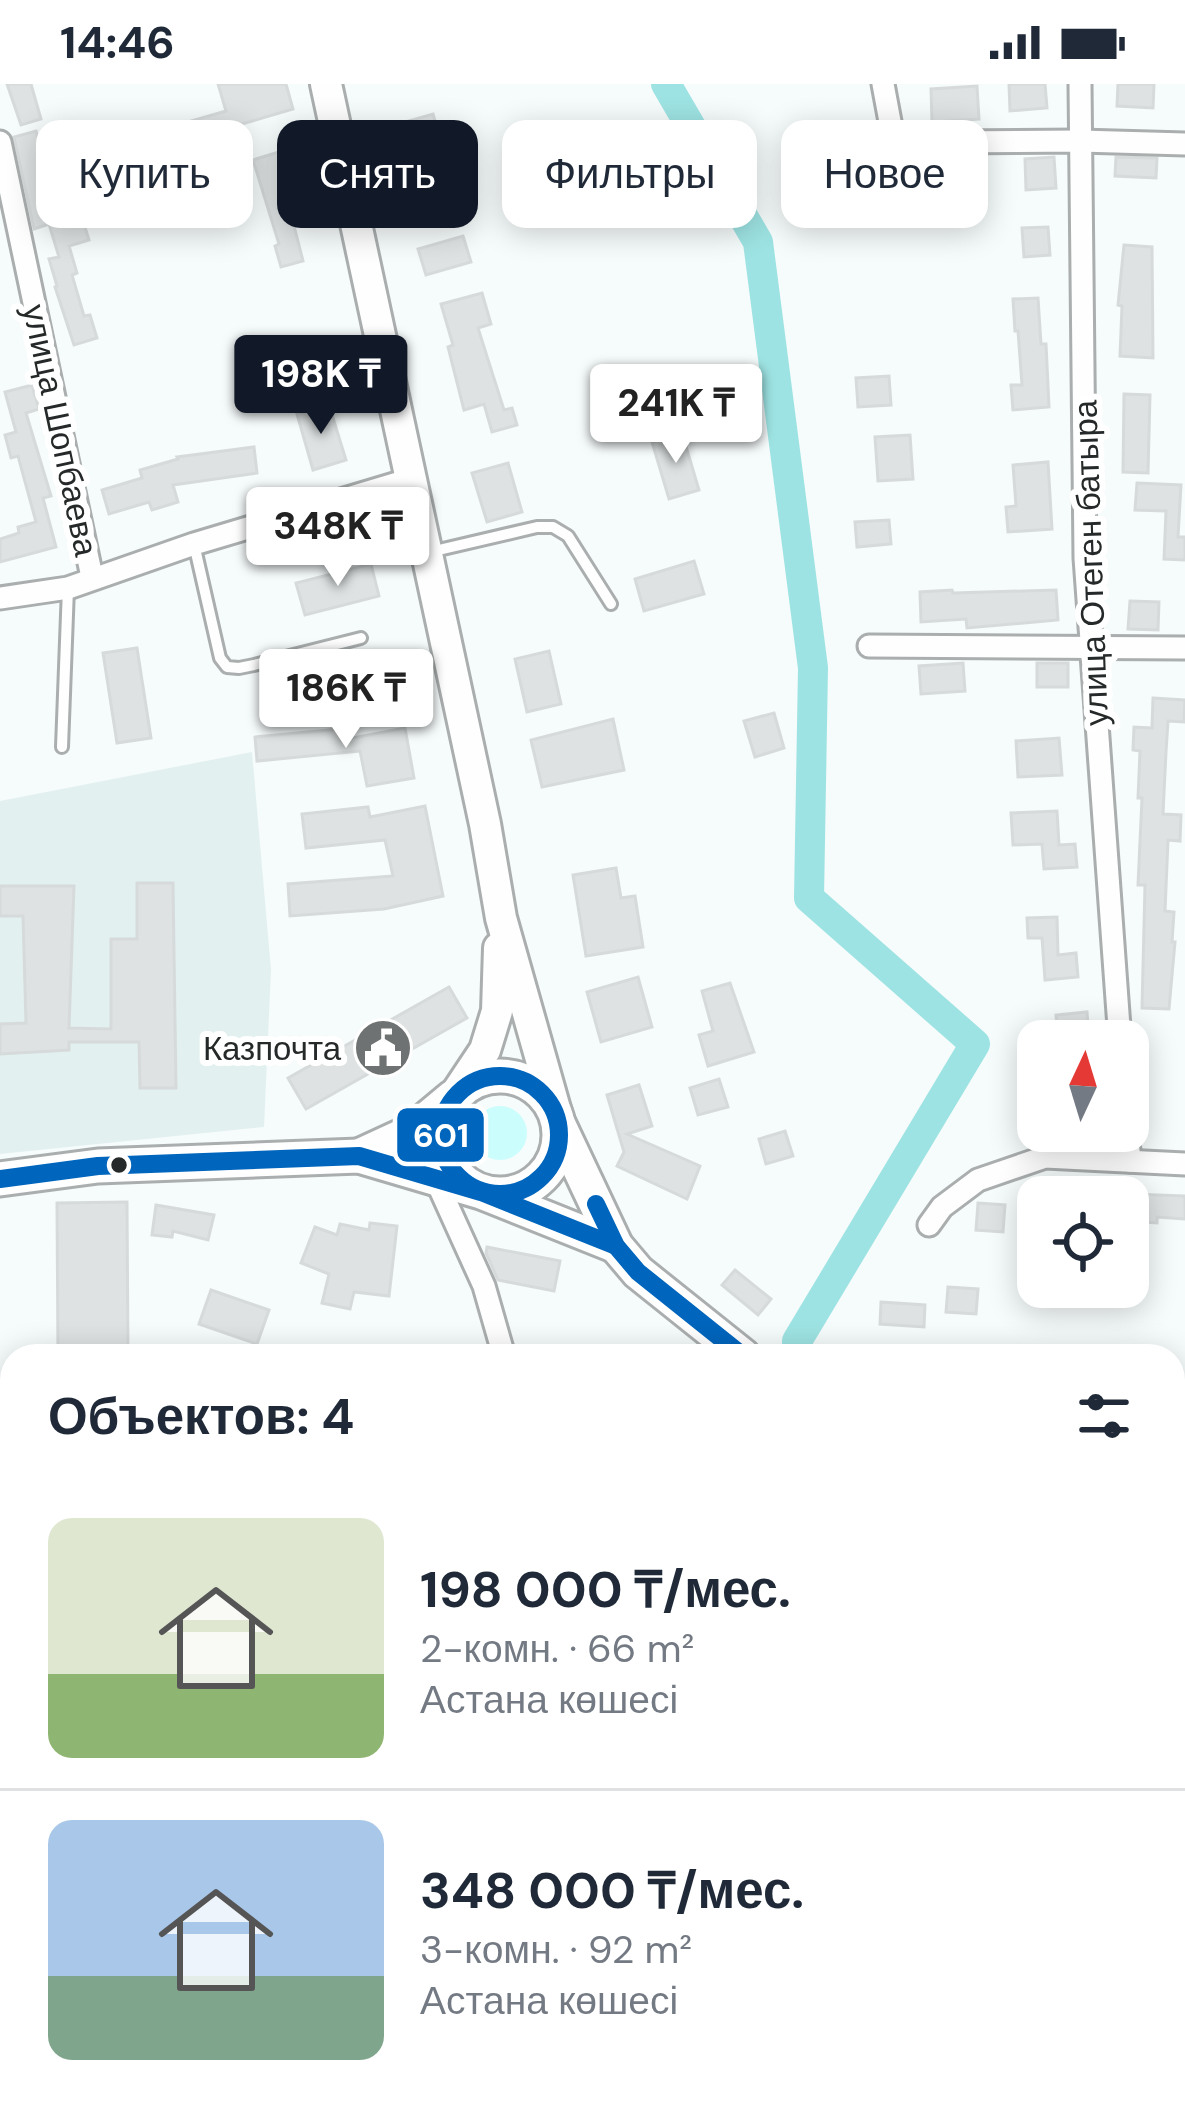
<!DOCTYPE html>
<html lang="ru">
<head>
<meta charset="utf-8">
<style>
	body { margin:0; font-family:"DM Sans",sans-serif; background:#f2f2f3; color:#1f2937; height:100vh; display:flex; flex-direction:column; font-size:45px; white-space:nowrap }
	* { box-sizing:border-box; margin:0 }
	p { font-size:39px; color:#747a83 }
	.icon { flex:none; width:66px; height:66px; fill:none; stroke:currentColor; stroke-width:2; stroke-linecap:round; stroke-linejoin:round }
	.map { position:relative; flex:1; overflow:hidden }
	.side { position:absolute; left:0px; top:1260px; width:1185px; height:771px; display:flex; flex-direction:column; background:#fff; border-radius:36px 36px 0 0; box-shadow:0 6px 30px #0003 }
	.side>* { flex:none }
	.guide { position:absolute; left:36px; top:36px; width:1113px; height:108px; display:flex; gap:24px }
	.needle { width:78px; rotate:4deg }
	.fabs { position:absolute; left:1017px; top:936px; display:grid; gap:24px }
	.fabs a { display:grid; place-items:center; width:132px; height:132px; border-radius:24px; background:#fff; box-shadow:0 6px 30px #0003; font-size:60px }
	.price { position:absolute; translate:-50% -102px; padding:0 27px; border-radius:12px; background:#fff; color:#222; font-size:39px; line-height:78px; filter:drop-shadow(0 3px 6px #0008) }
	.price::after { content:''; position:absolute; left:50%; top:72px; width:36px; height:27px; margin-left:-18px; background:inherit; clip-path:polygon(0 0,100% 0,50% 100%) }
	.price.on { background:#111827; color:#fff }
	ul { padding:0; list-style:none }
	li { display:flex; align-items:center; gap:36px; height:300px; padding:0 48px }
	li+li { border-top:3px solid #e0e1e3 }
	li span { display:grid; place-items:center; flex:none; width:336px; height:240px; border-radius:24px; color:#555 }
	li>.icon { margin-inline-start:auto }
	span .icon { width:144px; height:144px; fill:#fffc; stroke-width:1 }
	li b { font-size:51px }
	h2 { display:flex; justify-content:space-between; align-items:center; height:144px; padding:0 48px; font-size:51px }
	.chip { padding:0 42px; border-radius:24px; background:#fff; box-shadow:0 6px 30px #0003; font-size:42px; line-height:108px }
	.chip.on { background:#111827; color:#fff }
	.status { display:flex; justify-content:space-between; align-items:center; height:84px; padding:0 60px; background:#fff; direction:ltr }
	.status svg { height:33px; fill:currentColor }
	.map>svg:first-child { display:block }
	.built { fill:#e3f0f0 }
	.green { fill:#cbfdfd }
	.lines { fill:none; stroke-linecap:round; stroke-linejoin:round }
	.river { stroke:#9ee3e3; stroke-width:30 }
	.building { fill:#dee2e2; stroke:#d6dada; stroke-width:3 }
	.service-casing { stroke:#aaaeae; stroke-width:16 }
	.minor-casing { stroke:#aaaeae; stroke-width:27 }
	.secondary-casing { stroke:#aaaeae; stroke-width:36 }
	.primary-casing { stroke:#aaaeae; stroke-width:39 }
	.service { stroke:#fefefe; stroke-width:10 }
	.minor { stroke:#fefefe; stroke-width:21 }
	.secondary { stroke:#fefefe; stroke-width:30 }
	.primary { stroke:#fefefe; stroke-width:33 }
	.bus-1-casing { stroke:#fff; stroke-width:27 }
	.bus-1 { stroke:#0065bd; stroke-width:18 }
	.bus-dot { fill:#262929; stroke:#fff; stroke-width:4.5 }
	.labels { text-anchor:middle; stroke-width:12; stroke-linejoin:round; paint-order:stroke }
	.street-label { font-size:33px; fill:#262929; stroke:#fff }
	.poi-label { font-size:33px; fill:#262929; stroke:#fff; text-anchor:end }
	.line-badge { stroke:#fff; stroke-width:4.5 }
	.badge-label { font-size:33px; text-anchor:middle; font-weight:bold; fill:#fff }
</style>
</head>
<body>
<div class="status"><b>14:46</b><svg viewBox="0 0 49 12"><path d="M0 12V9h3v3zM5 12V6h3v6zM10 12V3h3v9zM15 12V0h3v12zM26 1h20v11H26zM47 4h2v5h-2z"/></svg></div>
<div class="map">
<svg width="1185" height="2030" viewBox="0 0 1185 2030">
	<rect width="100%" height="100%" fill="#f6fbfb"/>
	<polygon class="built" points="252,668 271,886 264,1043 0,1070 0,717"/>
	<g class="green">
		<circle cx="500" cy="1049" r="27"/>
		<polygon points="12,1673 12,1994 0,1990 0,1677"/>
		<polygon points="75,2019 619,2019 620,2030 103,2030"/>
	</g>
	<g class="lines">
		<g class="river">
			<polyline points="666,0 758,158 813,584 809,814 975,960 797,1257 797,1272"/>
			<polyline points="1109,2019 1110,2030"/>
		</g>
	</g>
	<g class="building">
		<polygon points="7,0 31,0 41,35 21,41"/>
		<polygon points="218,0 286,0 293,25 218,47 221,58 175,72 167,44 226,27"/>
		<polygon points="1009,0 1045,0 1047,24 1010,27"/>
		<polygon points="1118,0 1154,0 1153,24 1117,22"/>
		<polygon points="977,2 979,35 932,38 931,5"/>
		<polygon points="433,30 441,57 406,67 398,40"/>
		<polygon points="36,47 43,71 40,72 64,142 83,137 89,156 69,162 77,189 72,191 84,232 90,231 97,254 74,261 55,203 57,202 49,175 59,173 49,140 34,145 14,53"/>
		<polygon points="279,68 286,93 282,95 303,177 281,183 275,162 279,160 253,76"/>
		<polygon points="1054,73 1056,104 1026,106 1025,75"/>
		<polygon points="1116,73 1157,74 1156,94 1115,92"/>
		<polygon points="844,76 845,92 898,89 901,130 863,133 862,112 818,115 816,78"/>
		<polygon points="446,92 455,124 418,134 409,103"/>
		<polygon points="1048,143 1050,171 1024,173 1022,144"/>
		<polygon points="463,152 471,178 426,191 418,165"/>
		<polygon points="1124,161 1152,163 1153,274 1120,272 1122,222 1118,221"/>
		<polygon points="482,209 491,240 478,244 504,326 512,324 517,341 492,348 484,320 464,326 448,263 453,261 441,220"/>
		<polygon points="1038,214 1041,260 1046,260 1049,323 1013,326 1011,301 1022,301 1018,247 1015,247 1013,215"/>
		<polygon points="323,255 333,291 304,300 294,264"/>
		<polygon points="889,292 891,321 858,323 856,294"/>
		<polygon points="32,301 39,325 26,329 51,412 43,414 56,463 0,478 0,455 19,449 18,443 36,438 18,372 11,374 5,351 16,348 5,308"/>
		<polygon points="1124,310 1150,311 1148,389 1123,388"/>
		<polygon points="329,321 346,376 313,386 297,330"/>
		<polygon points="682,349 699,406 669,415 652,358"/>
		<polygon points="910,351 913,395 878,397 875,353"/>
		<polygon points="254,363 257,389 173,401 178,418 152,426 149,418 109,430 102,406 142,394 140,386 178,375 177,373"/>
		<polygon points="1048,378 1052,445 1008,448 1006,423 1016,422 1013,381"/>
		<polygon points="508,379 522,428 487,438 472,389"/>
		<polygon points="1137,399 1181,401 1178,453 1185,453 1185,476 1164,475 1166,427 1135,426"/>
		<polygon points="889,436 891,460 857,463 855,438"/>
		<polygon points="694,477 704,510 644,527 635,495"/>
		<polygon points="371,480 379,512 305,531 296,499"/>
		<polygon points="952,506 953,509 1056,506 1058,536 967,544 966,535 921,538 920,508"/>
		<polygon points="1130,517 1159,518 1158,546 1128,545"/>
		<polygon points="137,564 151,654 117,659 103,569"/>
		<polygon points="549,567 561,620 527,628 515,575"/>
		<polygon points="963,579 965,607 921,610 919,582"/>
		<rect x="1037" y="579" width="31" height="24"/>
		<polygon points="1153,614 1185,616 1184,638 1168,637 1166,668 1163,730 1181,731 1180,757 1168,756 1165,827 1174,828 1172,858 1175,858 1169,925 1142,924 1145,801 1138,801 1142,714 1138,714 1140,667 1133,666 1134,643 1152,644"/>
		<polygon points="774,629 784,664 755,673 744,637"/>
		<polygon points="613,635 624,686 542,703 531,656"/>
		<polygon points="405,644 414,694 367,702 360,667 257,677 255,653 341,645 342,656"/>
		<polygon points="1059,654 1062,691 1018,693 1016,657"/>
		<polygon points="425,722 443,812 384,825 290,832 288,800 393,792 385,756 306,764 302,730 368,723 370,733"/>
		<polygon points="1057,727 1059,761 1075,760 1077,783 1044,785 1042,760 1013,761 1011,729"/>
		<polygon points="616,784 621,814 635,812 643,863 586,872 573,791"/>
		<polygon points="137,799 173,799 176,1004 140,1004 139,958 69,958 69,966 0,970 0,940 26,939 23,832 0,832 0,802 74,802 69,944 111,945 111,855 137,855"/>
		<polygon points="1057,833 1058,871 1076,869 1078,893 1045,896 1042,854 1028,854 1027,834"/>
		<polygon points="638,893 652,943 601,958 587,908"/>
		<polygon points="730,899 754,968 708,982 699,951 713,947 702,907"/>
		<polygon points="449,903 467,934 306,1025 288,994"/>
		<polygon points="1087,928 1089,957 1058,957 1056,931"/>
		<polygon points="719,995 728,1023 698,1031 690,1004"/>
		<polygon points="639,1001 652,1042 627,1050 700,1082 687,1115 617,1082 624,1068 607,1011"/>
		<polygon points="785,1047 793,1072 766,1080 759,1055"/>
		<polygon points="1131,1110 1185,1112 1185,1135 1157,1133 1157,1139 1129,1137"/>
		<polygon points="127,1118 128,1272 58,1272 57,1119"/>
		<polygon points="978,1119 1005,1121 1003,1148 976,1146"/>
		<polygon points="156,1121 214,1131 208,1156 173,1147 172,1153 152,1151"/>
		<polygon points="370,1139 397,1142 389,1212 354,1208 350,1225 322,1219 329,1190 301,1179 315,1143 337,1151 340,1140 369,1146"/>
		<polygon points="487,1163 560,1177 554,1207 498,1196 486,1169"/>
		<polygon points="735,1186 771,1215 758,1231 722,1201"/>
		<polygon points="948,1203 978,1205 976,1230 946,1228"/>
		<polygon points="211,1206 269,1226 257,1260 199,1240"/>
		<polygon points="881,1218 925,1221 924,1243 880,1240"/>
	</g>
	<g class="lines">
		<defs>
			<g id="service">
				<polyline points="194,460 220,574 227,583 239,584 254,581 361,554"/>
				<polyline points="430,468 537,443 553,443 568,452 611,520"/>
				<polyline points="62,663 68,504"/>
				<polyline points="0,1938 12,1938"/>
				<polyline points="88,2019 94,2030"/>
			</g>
			<g id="minor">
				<polyline points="883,0 894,59"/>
				<polyline points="1080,0 1085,474 1120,957"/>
				<polyline points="0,58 92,493"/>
				<polyline points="802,59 1080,57 1185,60"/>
				<polyline points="0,514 68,504 194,460 411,395"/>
				<polyline points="869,562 1185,564"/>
				<polyline points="1127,1047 1130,1077"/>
				<polyline points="435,1094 484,1202 504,1272"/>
				<polyline points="929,1141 942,1123 978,1096 1045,1073 1185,1080"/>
				<polyline points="970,2019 976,2030"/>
			</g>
			<g id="secondary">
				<polyline points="326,0 485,740 501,834 559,1039"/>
				<polyline points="455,1011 485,966 497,927 499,864"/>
			</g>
			<g id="primary">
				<circle cx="500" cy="1051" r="59"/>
				<polyline points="559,1041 616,1162 638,1188 743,1272"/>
				<polyline points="359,1072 411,1048 453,1013"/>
				<polyline points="0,1095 98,1082 359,1072 481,1108 616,1162"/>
				<polyline points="1173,1497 1185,1499"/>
			</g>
		</defs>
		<use href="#service" class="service-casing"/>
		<use href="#minor" class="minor-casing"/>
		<use href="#secondary" class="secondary-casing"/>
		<use href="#primary" class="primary-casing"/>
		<use href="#service" class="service"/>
		<use href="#minor" class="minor"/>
		<use href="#secondary" class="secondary"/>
		<use href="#primary" class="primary"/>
		<defs>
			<g id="bus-1">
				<circle cx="500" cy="1051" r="59"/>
				<polyline points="0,1095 98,1082 359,1072 481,1108 616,1162"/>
				<polyline points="596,1120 616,1162 638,1188 743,1272"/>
			</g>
		</defs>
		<use href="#bus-1" class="bus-1-casing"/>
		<use href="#bus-1" class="bus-1"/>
	</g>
	<defs>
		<symbol id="civic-disc" viewBox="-11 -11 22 22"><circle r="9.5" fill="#6f7272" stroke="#fff"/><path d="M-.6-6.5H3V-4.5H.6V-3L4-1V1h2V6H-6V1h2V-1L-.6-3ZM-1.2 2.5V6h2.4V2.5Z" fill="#fff"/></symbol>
	</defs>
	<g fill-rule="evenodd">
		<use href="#civic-disc" x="350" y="931" width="66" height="66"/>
	</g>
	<circle class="bus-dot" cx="119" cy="1081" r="10"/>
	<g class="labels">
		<g class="street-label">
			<text transform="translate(61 346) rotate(78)" y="12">улица Шопбаева</text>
			<text transform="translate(1090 479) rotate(-92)" y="12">улица Отеген батыра</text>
		</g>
		<g class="poi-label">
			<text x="341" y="976">Казпочта</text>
		</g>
	</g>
	<rect class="line-badge" x="395" y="1022" width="91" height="58" rx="12" fill="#0065bd"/>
	<g class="badge-label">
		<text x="441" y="1063">601</text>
	</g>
</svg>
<div class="fabs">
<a><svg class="needle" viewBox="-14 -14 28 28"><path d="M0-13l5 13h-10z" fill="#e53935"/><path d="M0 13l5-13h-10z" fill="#747a83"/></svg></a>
<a><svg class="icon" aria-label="locate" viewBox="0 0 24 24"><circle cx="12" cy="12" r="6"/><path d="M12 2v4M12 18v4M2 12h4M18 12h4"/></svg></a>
</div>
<b class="price on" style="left:321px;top:353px">198K ₸</b>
<b class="price" style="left:676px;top:382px">241K ₸</b>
<b class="price" style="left:338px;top:505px">348K ₸</b>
<b class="price" style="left:346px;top:667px">186K ₸</b>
<div class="guide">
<a class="chip">Купить</a>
<a class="chip on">Снять</a>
<a class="chip">Фильтры</a>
<a class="chip">Новое</a>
</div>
<section class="side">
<h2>Объектов: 4<svg class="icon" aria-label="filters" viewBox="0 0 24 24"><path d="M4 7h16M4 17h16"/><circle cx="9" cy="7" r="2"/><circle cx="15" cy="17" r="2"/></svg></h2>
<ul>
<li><span style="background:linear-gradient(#dfe7d0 65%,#8fb573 0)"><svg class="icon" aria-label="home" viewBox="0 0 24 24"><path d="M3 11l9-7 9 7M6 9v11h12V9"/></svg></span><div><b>198 000 ₸/мес.</b><p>2-комн. · 66 m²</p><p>Астана көшесі</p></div></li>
<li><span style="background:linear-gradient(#a9c7e8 65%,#7fa58c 0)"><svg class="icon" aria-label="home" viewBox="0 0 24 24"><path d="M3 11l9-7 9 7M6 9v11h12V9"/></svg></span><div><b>348 000 ₸/мес.</b><p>3-комн. · 92 m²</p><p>Астана көшесі</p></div></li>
</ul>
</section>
</div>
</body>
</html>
